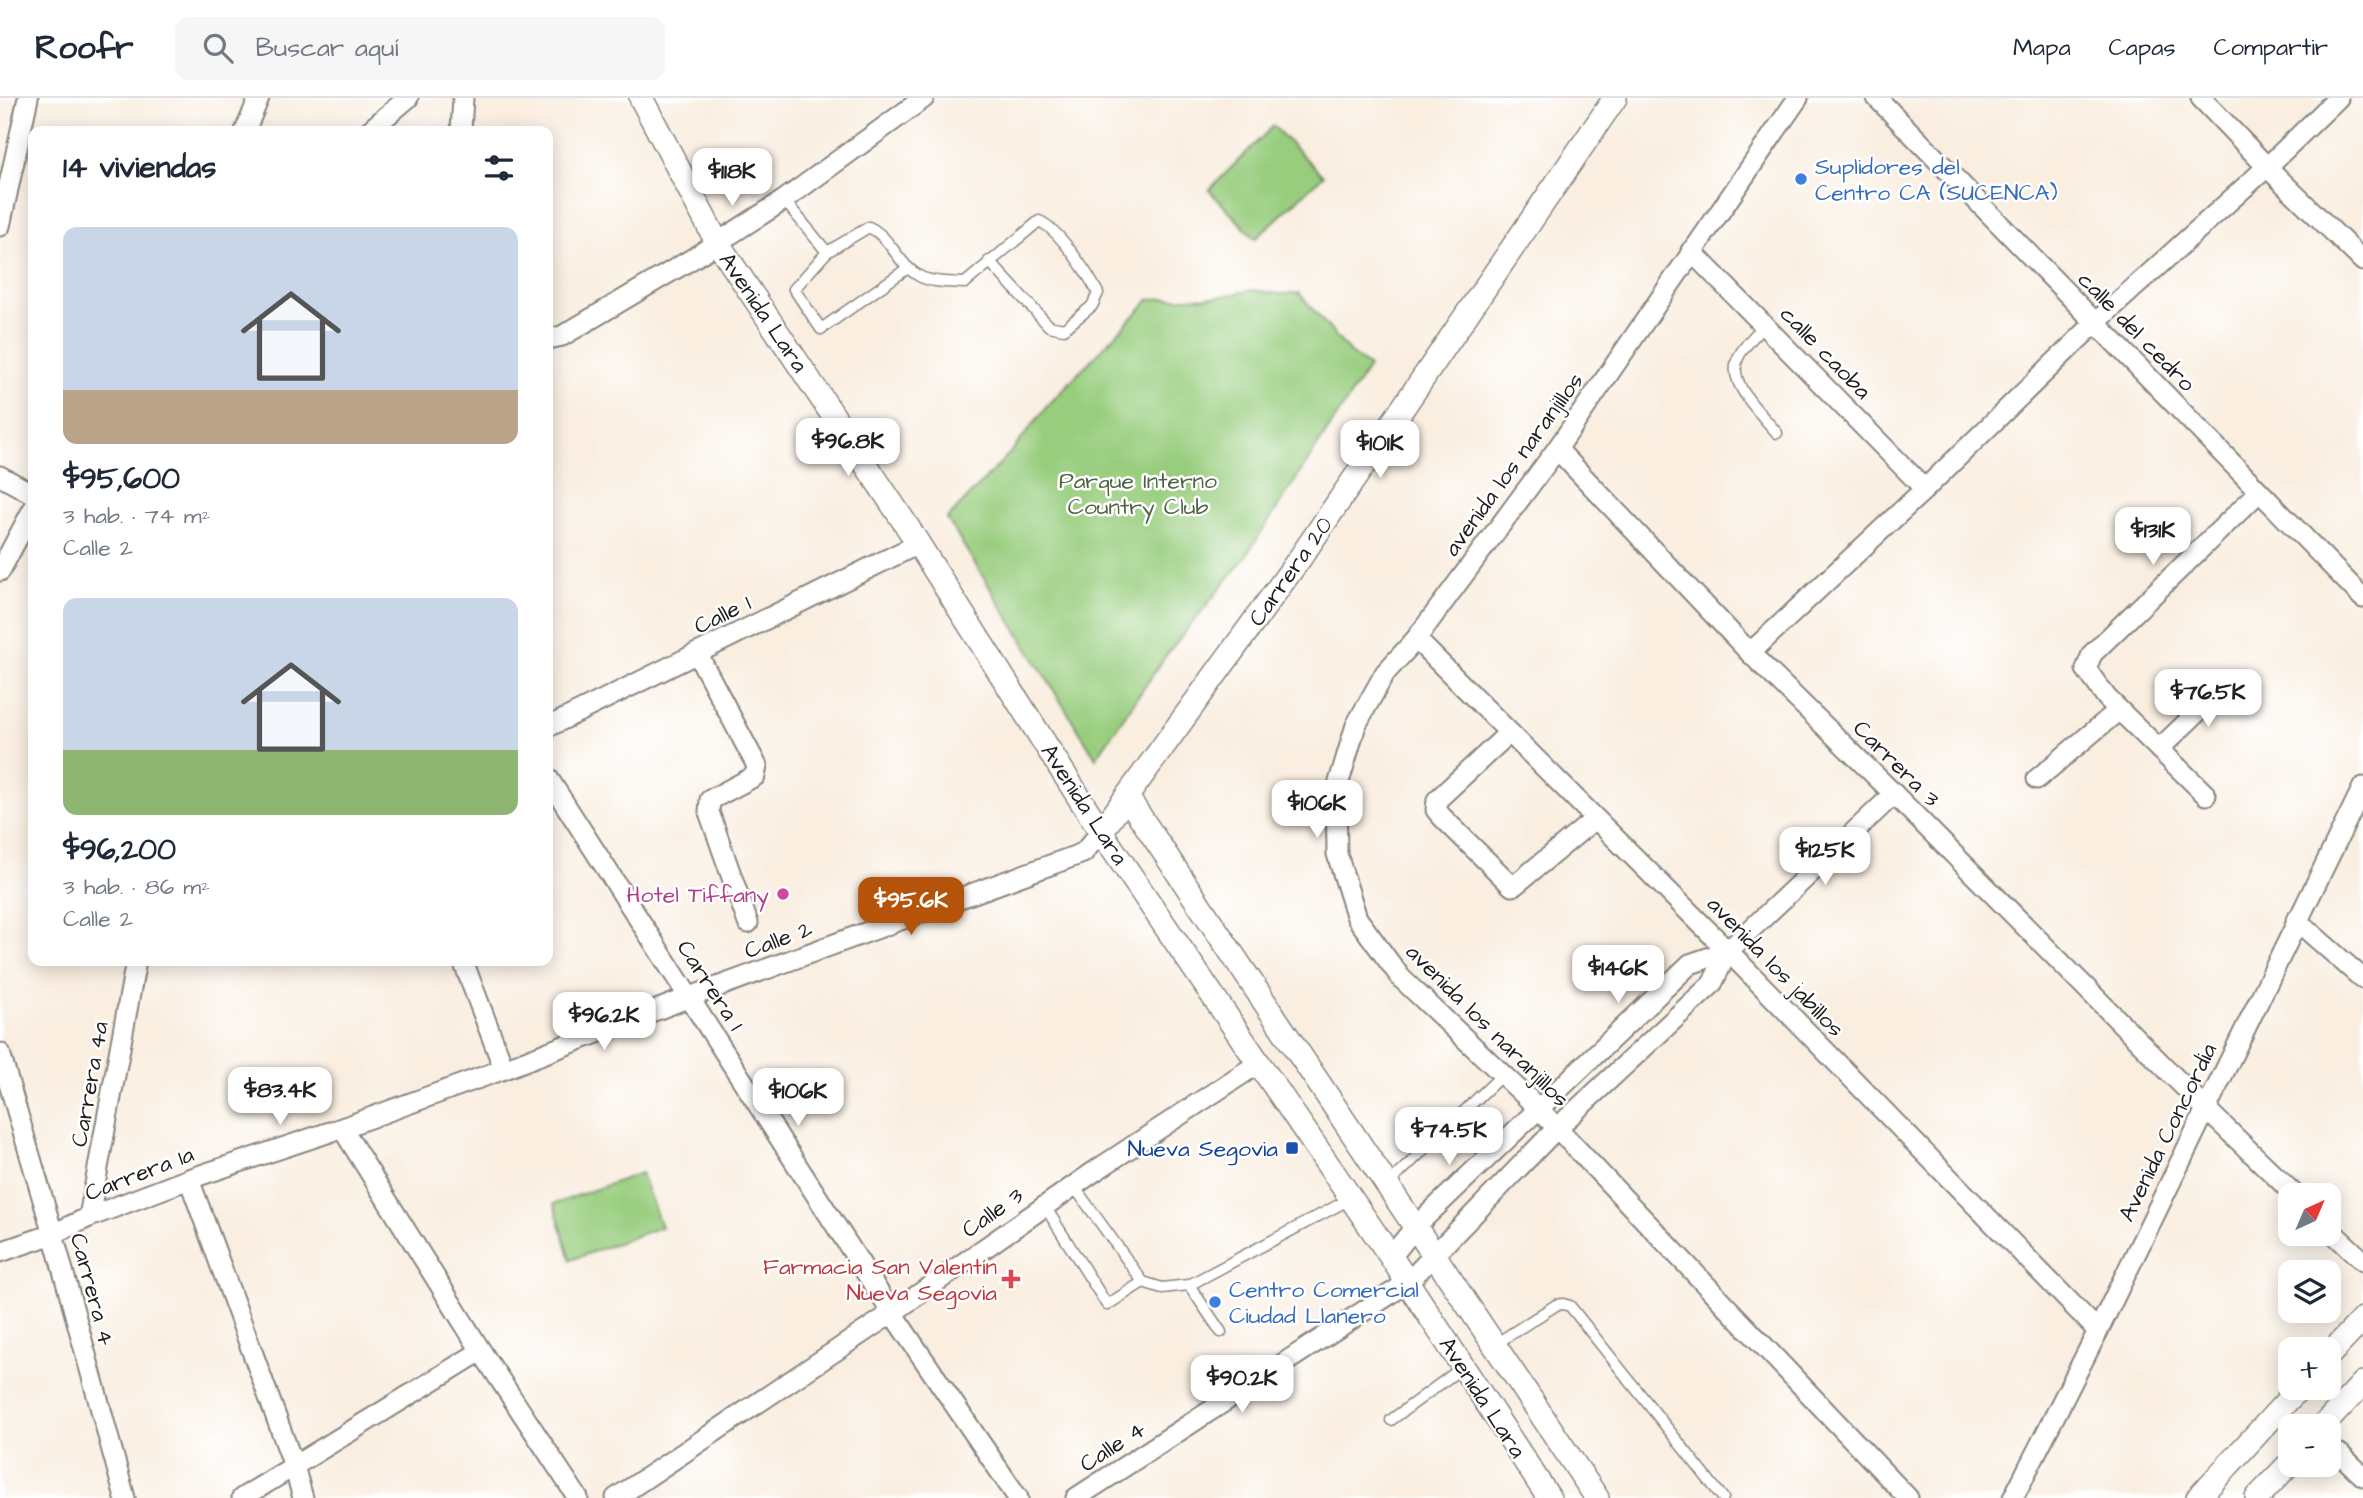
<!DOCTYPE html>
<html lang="es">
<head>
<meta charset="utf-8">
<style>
	body { margin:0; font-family:"Architects Daughter",sans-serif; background:#f6f6f7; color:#1f2937; height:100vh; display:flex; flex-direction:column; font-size:26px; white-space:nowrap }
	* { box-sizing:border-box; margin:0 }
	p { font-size:23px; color:#747a83 }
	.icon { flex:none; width:38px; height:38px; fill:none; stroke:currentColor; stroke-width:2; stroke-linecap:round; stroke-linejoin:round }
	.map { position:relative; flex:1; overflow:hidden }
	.details { position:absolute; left:28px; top:28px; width:525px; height:840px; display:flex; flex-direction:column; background:#fff; border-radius:14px; box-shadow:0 4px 18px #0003 }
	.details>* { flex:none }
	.needle { width:46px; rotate:44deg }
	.tools { position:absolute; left:2278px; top:1085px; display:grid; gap:14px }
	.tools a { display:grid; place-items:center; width:63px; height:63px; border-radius:14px; background:#fff; box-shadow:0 4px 18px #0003; font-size:35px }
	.price { position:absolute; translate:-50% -60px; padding:0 16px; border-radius:14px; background:#fff; color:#222; font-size:23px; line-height:46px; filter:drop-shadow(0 2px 4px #0008) }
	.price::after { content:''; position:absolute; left:50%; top:42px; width:21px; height:16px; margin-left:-10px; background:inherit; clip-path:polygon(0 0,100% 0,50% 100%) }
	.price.on { background:#b45309; color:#fff }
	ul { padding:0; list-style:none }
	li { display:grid; align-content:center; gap:14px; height:371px; padding:0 35px }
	li span { display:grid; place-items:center; height:217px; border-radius:14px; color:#555 }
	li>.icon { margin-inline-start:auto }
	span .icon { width:126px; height:126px; fill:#fffc; stroke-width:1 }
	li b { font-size:30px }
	h2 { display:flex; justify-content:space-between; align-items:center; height:84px; padding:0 35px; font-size:30px }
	header { display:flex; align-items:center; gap:42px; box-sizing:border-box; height:98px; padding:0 35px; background:#fff; border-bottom:2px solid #e0e1e3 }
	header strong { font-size:33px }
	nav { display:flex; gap:38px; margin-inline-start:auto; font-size:24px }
	.search { width:490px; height:63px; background:#f6f6f7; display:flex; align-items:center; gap:18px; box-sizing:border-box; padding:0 24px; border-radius:14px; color:#747a83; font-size:26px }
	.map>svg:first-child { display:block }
	.green { fill:#98cd7e; stroke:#5a744d; stroke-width:2 }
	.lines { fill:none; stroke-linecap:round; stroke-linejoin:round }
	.service-casing { stroke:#8a857e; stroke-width:13 }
	.minor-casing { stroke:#8a857e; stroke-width:23 }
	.tertiary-casing { stroke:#8a857e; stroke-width:26 }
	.service { stroke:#fff; stroke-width:10 }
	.minor { stroke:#fff; stroke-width:19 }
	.tertiary { stroke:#fff; stroke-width:23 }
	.shop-dot { fill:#3f7fe0; stroke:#fff; stroke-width:2.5 }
	.hotel-dot { fill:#d1479c; stroke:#fff; stroke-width:2.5 }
	.transit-dot { fill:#1a4fb4; stroke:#fff; stroke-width:2.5 }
	.health-dot { fill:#e0444e; stroke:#fff; stroke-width:2.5 }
	.labels { text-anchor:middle; stroke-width:5; stroke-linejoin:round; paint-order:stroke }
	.shop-label { font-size:23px; fill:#366cbe; stroke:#fff; text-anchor:start }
	.street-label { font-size:23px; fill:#1c1c1c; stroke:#fff }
	.park-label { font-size:23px; fill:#4e6343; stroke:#fff }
	.hotel-label { font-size:23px; fill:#b23c85; stroke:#fff; text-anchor:end }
	.transit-label { font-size:23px; fill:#164399; stroke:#fff; text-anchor:end }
	.health-label { font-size:23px; fill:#be3a42; stroke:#fff; text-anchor:end }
</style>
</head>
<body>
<header>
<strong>Roofr</strong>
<div class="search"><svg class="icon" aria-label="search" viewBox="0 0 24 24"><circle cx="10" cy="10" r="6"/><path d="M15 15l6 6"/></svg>Buscar aquí</div>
<nav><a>Mapa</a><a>Capas</a><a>Compartir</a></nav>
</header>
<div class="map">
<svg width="2363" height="1400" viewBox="0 0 2363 1400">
	<rect width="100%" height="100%" fill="#fff"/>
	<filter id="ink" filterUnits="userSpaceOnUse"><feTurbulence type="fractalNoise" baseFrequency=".0143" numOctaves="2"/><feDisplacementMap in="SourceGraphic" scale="14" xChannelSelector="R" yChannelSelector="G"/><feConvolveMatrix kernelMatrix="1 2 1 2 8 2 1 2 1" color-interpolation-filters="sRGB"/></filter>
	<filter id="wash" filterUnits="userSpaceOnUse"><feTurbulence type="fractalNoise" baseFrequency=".00686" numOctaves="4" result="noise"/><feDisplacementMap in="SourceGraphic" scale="28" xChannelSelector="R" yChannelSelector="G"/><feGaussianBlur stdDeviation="1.57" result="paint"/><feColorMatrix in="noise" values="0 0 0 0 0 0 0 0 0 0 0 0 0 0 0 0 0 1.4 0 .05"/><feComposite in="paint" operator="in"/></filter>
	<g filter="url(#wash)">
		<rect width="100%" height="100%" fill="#f9eee0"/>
		<g class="green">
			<polygon points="1273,28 1323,78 1255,141 1209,92"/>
			<polygon points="1252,192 1279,196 1299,195 1350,255 1369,269 1244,461 1167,556 1096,660 947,421 1012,353 1049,306 1150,201 1218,199"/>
			<polygon points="641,1075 661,1129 571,1162 554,1106"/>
		</g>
	</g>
	<g filter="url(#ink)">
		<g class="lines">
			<defs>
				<g id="service">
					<path d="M784,102L827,154L869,129C892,140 898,168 921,179C933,185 952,184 965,185L1039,123C1059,131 1088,176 1098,195L1092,208L1064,231L1049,228L989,163"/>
					<polyline points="827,154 794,191 821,231 908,170"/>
					<path d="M1764,227C1756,236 1746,246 1740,256C1723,283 1761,315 1777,335"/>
					<polyline points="1073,1087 1143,1184 1162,1190 1189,1187 1350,1101"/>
					<polyline points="1387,1087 1503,976"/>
					<polyline points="1044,1107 1107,1207 1143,1184"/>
					<polyline points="1189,1187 1221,1234"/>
					<polyline points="1494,1247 1556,1207 1563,1206 1570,1208 1723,1400"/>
					<polyline points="1391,1322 1463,1269"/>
				</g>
				<g id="minor">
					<polyline points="1798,0 1557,351 1416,541 1385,575 1356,627 1336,694 1337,756 1357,820 1401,880 1539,1011 1908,1400"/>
					<polyline points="1877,0 2363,500"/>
					<polyline points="2201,0 2267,69 2363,163"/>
					<polyline points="245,33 259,0"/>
					<polyline points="369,33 408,0"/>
					<polyline points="461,33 463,0"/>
					<polyline points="0,128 28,0"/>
					<polyline points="1691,153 1925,391"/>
					<polyline points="548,241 562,238 692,161 784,102 924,0"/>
					<polyline points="1557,351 1750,555 1894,696 2206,1011 2295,1097"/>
					<polyline points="0,378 33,396"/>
					<polyline points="0,473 33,411"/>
					<polyline points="1416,541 1728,853 2098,1233"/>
					<polyline points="697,555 757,668 755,678 710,702 709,714 748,825"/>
					<polyline points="1750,555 1925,391 2095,225 2267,69 2338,0"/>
					<polyline points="548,629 918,446"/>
					<polyline points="1509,635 1437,702 1436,712 1442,719 1512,788 1515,787 1595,721"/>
					<polyline points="2159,651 2230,583"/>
					<polyline points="548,680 892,1215 1018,1400"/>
					<polyline points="2037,681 2119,612"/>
					<polyline points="2206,697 2107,600 2086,571 2092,556 2259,394"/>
					<polyline points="2296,822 2363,881"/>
					<polyline points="0,955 53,1136 125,1400"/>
					<polyline points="504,971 690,899 1083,755 1101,734"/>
					<polyline points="342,1030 481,1253 578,1400"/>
					<polyline points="189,1081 294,1368 303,1400"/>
					<polyline points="89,1119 136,863"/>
					<polyline points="2329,1131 2363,1163"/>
					<polyline points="0,1154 53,1136 89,1119 189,1081 342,1030 504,971 463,863"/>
					<polyline points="1391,1159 1415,1129 1690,866 1728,853"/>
					<polyline points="2340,1356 2363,1378"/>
					<polyline points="242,1400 481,1253"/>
					<polyline points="616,1400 892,1215 1095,1073 1259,965"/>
					<polyline points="1076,1400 1407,1185 1557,1030 1712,886 1728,853 1894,696"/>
					<polyline points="2013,1400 2098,1233 2363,689"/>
				</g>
				<g id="tertiary">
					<polyline points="641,0 717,144 905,425 1101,734 1391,1159 1549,1400"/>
					<polyline points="1127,699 1597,1400"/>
					<polyline points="1101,734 1300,460 1615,0"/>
					<polyline points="2329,1257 2363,1221"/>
					<polyline points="2323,1328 2363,1285"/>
					<polyline points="2198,1400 2299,1290"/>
					<polyline points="2257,1400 2291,1364"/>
				</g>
			</defs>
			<use href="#service" class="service-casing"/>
			<use href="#minor" class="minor-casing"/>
			<use href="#tertiary" class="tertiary-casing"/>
			<use href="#service" class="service"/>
			<use href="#minor" class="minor"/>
			<use href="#tertiary" class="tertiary"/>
		</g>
	</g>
	<g class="shop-dot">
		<circle cx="1801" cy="81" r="7"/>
		<circle cx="1215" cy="1204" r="7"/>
	</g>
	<circle class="hotel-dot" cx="783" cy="796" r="7"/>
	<rect class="transit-dot" x="1285" y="1043" width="14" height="14" rx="3.5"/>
	<path class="health-dot" d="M1007.5 1170.5h7v7h7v7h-7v7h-7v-7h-7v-7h7z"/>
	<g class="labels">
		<g class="shop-label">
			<text x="1815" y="76">Suplidores del<tspan x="1815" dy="26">Centro CA (SUCENCA)</tspan></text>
			<text x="1229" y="1199">Centro Comercial<tspan x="1229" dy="26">Ciudad Llanero</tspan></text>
		</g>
		<g class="street-label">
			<text transform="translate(764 214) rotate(56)" y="8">Avenida Lara</text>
			<text transform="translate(2137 233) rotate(46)" y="8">calle del cedro</text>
			<text transform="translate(1826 254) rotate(46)" y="8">calle caoba</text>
			<text transform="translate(1513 366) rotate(-54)" y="8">avenida los naranjillos</text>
			<text transform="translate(1290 473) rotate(-55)" y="8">Carrera 20</text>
			<text transform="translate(722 516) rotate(-26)" y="8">Calle 1</text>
			<text transform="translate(1897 665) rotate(45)" y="8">Carrera 3</text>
			<text transform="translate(1085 706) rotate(57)" y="8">Avenida Lara</text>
			<text transform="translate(778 841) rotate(-20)" y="8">Calle 2</text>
			<text transform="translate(1776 868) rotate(46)" y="8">avenida los jabillos</text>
			<text transform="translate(711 887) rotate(57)" y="8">Carrera 1</text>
			<text transform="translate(1488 927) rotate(45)" y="8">avenida los naranjillos</text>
			<text transform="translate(89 986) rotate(-80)" y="8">Carrera 4a</text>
			<text transform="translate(2167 1034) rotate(-64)" y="8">Avenida Concordia</text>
			<text transform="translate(139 1075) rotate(-21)" y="8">Carrera 1a</text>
			<text transform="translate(992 1114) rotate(-35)" y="8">Calle 3</text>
			<text transform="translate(93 1191) rotate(75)" y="8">Carrera 4</text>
			<text transform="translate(1483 1299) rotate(57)" y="8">Avenida Lara</text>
			<text transform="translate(1112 1348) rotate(-33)" y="8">Calle 4</text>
		</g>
		<g class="park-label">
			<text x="1138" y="390">Parque Interno<tspan x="1138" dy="26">Country Club</tspan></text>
		</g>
		<g class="hotel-label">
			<text x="769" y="804">Hotel Tiffany</text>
		</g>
		<g class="transit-label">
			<text x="1278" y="1058">Nueva Segovia</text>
		</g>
		<g class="health-label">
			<text x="997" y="1176">Farmacia San Valentín<tspan x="997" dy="26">Nueva Segovia</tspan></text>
		</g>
	</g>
</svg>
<div class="tools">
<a><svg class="needle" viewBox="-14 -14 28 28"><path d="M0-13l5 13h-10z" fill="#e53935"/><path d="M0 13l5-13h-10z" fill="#747a83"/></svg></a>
<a><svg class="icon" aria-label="layers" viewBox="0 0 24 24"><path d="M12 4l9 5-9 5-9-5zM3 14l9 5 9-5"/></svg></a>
<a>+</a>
<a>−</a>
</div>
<b class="price" style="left:732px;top:110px">$118K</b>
<b class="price" style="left:848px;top:380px">$96.8K</b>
<b class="price" style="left:1380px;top:382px">$101K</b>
<b class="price" style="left:2153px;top:469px">$131K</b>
<b class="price" style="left:2208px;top:631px">$76.5K</b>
<b class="price" style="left:1317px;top:742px">$106K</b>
<b class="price" style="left:1825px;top:789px">$125K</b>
<b class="price on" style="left:911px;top:839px">$95.6K</b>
<b class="price" style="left:1618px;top:907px">$146K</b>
<b class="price" style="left:604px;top:954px">$96.2K</b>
<b class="price" style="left:280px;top:1029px">$83.4K</b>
<b class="price" style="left:798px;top:1030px">$106K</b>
<b class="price" style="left:1449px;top:1069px">$74.5K</b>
<b class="price" style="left:1242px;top:1317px">$90.2K</b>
<section class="details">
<h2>14 viviendas<svg class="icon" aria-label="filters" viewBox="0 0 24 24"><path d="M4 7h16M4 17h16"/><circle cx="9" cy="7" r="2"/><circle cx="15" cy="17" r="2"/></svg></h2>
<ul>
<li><span style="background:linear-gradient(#c9d6e8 75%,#b9a48a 0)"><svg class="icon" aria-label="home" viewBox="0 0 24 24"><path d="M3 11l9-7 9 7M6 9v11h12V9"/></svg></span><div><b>$95,600</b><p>3 hab. · 74 m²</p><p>Calle 2</p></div></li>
<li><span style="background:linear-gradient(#c9d6e8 70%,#8fb573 0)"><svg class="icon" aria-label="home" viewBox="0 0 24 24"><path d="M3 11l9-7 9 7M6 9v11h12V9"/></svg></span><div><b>$96,200</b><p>3 hab. · 86 m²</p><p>Calle 2</p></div></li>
</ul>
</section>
</div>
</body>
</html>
